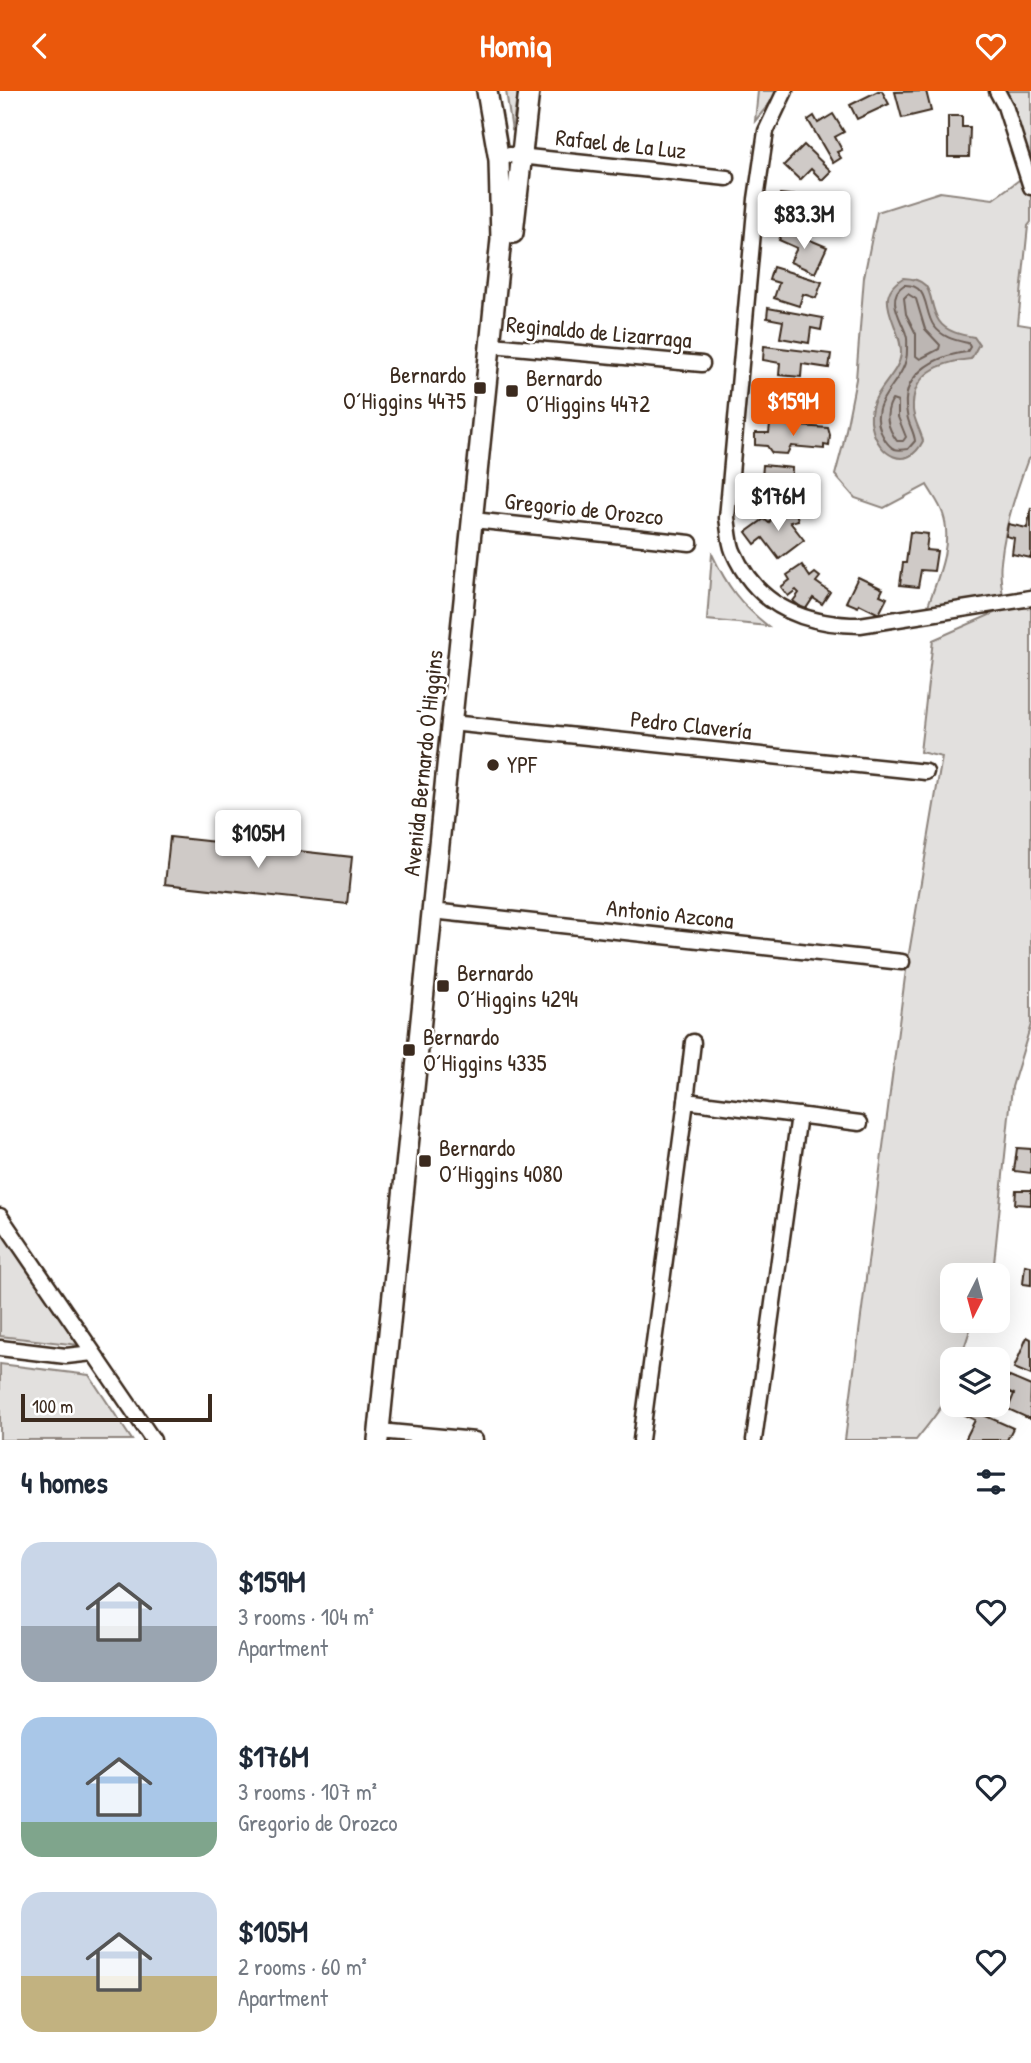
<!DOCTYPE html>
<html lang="en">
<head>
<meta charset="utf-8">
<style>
	body { margin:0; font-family:"Patrick Hand",sans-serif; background:#f2f2f3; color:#1f2937; height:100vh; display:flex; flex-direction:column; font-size:26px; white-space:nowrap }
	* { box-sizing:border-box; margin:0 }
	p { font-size:23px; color:#747a83 }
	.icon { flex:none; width:38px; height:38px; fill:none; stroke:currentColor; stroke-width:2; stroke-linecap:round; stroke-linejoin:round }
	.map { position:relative; height:1349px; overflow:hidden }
	.details { display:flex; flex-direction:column; background:#fff; flex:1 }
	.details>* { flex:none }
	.needle { width:46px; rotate:186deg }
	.controls { position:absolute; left:940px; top:1172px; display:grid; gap:14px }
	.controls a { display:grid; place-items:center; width:70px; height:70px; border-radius:14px; background:#fff; box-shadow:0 7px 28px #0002; font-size:35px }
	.scale { position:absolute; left:21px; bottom:18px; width:191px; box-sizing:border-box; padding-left:7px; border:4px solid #3b2a1e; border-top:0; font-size:19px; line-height:24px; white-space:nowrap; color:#3b2a1e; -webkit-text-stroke:5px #fff; paint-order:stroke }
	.price { position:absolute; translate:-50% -60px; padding:0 16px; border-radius:7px; background:#fff; color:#222; font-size:23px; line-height:46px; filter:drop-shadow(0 2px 4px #0008) }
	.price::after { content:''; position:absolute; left:50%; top:42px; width:21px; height:16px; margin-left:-10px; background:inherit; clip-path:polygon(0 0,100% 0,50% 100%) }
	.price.on { background:#ea580c; color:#fff }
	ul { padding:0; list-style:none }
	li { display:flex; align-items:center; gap:21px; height:175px; padding:0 21px }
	li span { display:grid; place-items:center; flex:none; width:196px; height:140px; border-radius:21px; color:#555 }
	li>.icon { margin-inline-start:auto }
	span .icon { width:84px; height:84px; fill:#fffc; stroke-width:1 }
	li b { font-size:30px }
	h2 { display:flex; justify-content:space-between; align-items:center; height:84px; padding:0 21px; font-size:30px }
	header { display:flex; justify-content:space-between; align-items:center; height:91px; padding:0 21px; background:#ea580c; color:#fff; font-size:32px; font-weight:700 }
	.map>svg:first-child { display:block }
	.green { fill:#e2e0de; stroke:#8e857e; stroke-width:2 }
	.water { fill:#bcb6b3; stroke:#887e77; stroke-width:2 }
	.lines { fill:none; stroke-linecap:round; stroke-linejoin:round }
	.shore { stroke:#6f625a; stroke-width:2 }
	.building { fill:#cfcac7; stroke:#3b2a1e; stroke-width:2 }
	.street-casing { stroke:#3b2a1e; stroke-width:19 }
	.secondary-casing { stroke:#3b2a1e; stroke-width:24 }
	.street { stroke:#fff; stroke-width:14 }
	.secondary { stroke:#fff; stroke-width:19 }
	.poi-dot { fill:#3b2a1e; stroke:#fff; stroke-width:2.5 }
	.labels { text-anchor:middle; stroke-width:5; stroke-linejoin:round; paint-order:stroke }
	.street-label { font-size:23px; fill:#3b2a1e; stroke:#fff }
	.poi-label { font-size:23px; fill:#3b2a1e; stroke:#fff; text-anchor:start }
</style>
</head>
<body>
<header><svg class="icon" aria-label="back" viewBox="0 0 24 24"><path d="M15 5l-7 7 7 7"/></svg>Homiq<svg class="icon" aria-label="heart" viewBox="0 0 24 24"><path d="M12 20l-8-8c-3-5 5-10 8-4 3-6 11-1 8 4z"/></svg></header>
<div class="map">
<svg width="1031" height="1349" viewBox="0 0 1031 1349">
	<rect width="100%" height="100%" fill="#fff"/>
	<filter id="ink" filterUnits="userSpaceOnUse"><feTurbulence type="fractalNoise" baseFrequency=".0143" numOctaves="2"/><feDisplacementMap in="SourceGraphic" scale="14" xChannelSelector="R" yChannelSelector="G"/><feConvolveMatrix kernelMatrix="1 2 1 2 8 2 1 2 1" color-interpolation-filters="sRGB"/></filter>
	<g filter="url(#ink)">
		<g class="green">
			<polygon points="506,0 518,0 512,40"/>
			<polygon points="758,0 780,0 755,30"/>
			<path d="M997,0H1031V131L1028,135L1018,233L1031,235V367L1028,368C1016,400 1004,437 1001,471C999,484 1002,498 1004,511L925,523C935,493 954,455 943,423C940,413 932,403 927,394L884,417L855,407L835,384L843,354L856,288L864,186L877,121L940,101L993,108L1026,84Z"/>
			<path d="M712,463C727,495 740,513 768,535L707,529Z"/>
			<path d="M1031,516V933L1012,996L994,1172L989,1185H952V1230H973L960,1269H952C952,1310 940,1318 916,1349H845L905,886L942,666L920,661L933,549L1003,518Z"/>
			<polygon points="0,1125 88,1255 0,1245"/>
			<polygon points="0,1273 89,1284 132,1349 0,1349"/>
		</g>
		<path class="water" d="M903,187C938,188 926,210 939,230C946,241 962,244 974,246L979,253L971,268C940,271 911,282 913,319C914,330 921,340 923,350C907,382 878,364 872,336C864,303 898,288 901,263C903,236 869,207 903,187Z"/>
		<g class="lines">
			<g class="shore">
				<path d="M904,194C930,193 923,220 934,235C943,247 955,249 968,252L970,256L967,261C934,265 899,284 907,323C908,333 914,340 915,350L908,358C896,360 892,359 885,349C860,308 908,294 907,259C907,254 908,248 906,243C901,228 885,206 904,194Z"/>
				<polygon points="908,203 916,208 925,238 940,254 939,258 920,268 916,265 916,243 906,223 904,207"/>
				<path d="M892,309L898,311V326L906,346L903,350H897C887,336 884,324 892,309Z"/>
			</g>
		</g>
		<g class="building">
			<polygon points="878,0 882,0 889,13 857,28 850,14"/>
			<polygon points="926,0 931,20 902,27 895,1"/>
			<polygon points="833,23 844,41 835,46 842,59 837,61 841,67 833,72 808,29 814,25 818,32"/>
			<polygon points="948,25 962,25 962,36 970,36 969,66 948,66"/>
			<polygon points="804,54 831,80 822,89 811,78 800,89 784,74"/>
			<polygon points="780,103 817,107 815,130 777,126"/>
			<polygon points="784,138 827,156 815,182 790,171 797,157 779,149"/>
			<polygon points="773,176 822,191 816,207 803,203 799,215 774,207 779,192 769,189"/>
			<polygon points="768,217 823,227 821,239 811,237 809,252 780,247 783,230 767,227"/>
			<polygon points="764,255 831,263 829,277 802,273 801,286 779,284 780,272 763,269"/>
			<polygon points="760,292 799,296 796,325 769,322 770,309 758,307"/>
			<polygon points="770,333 828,337 830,344 829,355 824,354 824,358 791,355 787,363 772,362 767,355 755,354 755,342 769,342"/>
			<polygon points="763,374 792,377 791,393 795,401 794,405 767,415 765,408 756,411 749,392 762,387"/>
			<polygon points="1031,417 1031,467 1012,463 1014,447 1006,445 1008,433 1027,437"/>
			<polygon points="795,418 798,429 790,431 804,449 779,468 763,447 755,453 746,441 764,428 769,432 773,424"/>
			<polygon points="910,441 928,443 926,459 937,460 934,480 921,479 918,496 900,494 903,472 906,472"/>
			<polygon points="802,474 810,486 815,482 820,486 816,491 830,501 822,513 813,507 805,519 793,510 799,502 796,499 788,505 781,496 790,489 787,484"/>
			<polygon points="858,486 883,498 880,504 887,507 879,523 859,513 858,516 846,511"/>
			<polygon points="170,746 352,766 347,813 165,793"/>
			<polygon points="1017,1057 1031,1058 1031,1082 1014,1080"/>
			<polygon points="1016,1099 1031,1099 1031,1114 1015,1113"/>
			<polygon points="1025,1174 1031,1175 1031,1194 1023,1193"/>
			<polygon points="1027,1246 1031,1248 1031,1284 1014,1277"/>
			<polygon points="998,1281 1031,1295 1030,1328 1008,1318 1014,1303 998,1296"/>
			<polygon points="961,1314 1013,1337 1007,1349 965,1349 975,1329 958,1321"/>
		</g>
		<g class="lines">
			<defs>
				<g id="street">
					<path d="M785,0L766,40L756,108L727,427C729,438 729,450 733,460C756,514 803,534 860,534L1031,507"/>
					<polyline points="997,0 1005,15 1031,96"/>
					<polyline points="509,64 727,87"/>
					<polyline points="492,254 702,273"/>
					<polyline points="473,429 690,452"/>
					<polyline points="451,632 926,681"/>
					<polyline points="432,820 902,871"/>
					<polyline points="686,1010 693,951"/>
					<polyline points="0,1125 153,1349"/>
					<polyline points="0,1257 66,1265 93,1262"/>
					<polyline points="379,1340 475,1349"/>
					<polyline points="641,1349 686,1010 860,1032"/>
					<polyline points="754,1349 799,1024"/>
				</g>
				<g id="secondary">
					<polyline points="513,142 529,0"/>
					<polyline points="378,1349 501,148 499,69 487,0"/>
				</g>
			</defs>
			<use href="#street" class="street-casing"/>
			<use href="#secondary" class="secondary-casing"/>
			<use href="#street" class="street"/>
			<use href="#secondary" class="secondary"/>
		</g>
	</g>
	<g class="poi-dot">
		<rect x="473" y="290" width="14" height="14" rx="3.5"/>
		<rect x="505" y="293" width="14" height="14" rx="3.5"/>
		<circle cx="493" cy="674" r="7"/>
		<rect x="436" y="888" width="14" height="14" rx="3.5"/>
		<rect x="402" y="952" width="14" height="14" rx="3.5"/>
		<rect x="418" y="1063" width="14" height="14" rx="3.5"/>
	</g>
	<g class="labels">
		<g class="street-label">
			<text transform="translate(621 53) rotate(6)" y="8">Rafael de La Luz</text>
			<text transform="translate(599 241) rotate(5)" y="8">Reginaldo de Lizarraga</text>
			<text transform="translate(584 418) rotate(6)" y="8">Gregorio de Orozco</text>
			<text transform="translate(691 634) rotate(6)" y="8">Pedro Clavería</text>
			<text transform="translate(423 672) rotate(-84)" y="8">Avenida Bernardo O'Higgins</text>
			<text transform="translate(670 823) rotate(6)" y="8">Antonio Azcona</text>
		</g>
		<g class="poi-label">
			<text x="466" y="292" text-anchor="end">Bernardo<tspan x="466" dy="26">O´Higgins 4475</tspan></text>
			<text x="526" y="295">Bernardo<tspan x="526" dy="26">O´Higgins 4472</tspan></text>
			<text x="507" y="682">YPF</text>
			<text x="457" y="890">Bernardo<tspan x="457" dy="26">O´Higgins 4294</tspan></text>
			<text x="423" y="954">Bernardo<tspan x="423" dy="26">O´Higgins 4335</tspan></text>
			<text x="439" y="1065">Bernardo<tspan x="439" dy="26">O´Higgins 4080</tspan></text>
		</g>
	</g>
</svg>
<div class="controls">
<a><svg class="needle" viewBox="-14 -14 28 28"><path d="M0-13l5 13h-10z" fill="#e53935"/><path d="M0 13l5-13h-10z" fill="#747a83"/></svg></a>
<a><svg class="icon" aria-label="layers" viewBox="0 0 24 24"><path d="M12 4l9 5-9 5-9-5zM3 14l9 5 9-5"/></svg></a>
</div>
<div class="scale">100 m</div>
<b class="price" style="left:804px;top:160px">$83.3M</b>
<b class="price on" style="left:793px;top:347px">$159M</b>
<b class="price" style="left:778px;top:442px">$176M</b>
<b class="price" style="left:258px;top:779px">$105M</b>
</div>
<section class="details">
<h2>4 homes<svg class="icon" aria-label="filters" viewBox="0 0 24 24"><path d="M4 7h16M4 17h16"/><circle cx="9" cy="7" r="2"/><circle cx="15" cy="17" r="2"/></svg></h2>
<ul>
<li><span style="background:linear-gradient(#c9d6e8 60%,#9aa5b1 0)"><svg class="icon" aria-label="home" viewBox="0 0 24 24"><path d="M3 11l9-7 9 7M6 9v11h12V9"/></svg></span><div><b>$159M</b><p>3 rooms · 104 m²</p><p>Apartment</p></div><svg class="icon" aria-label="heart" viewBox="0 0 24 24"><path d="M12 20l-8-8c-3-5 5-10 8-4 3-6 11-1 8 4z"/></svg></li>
<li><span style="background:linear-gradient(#a9c7e8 75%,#7fa58c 0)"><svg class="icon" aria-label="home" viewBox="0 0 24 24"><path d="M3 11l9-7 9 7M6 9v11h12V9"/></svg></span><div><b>$176M</b><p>3 rooms · 107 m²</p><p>Gregorio de Orozco</p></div><svg class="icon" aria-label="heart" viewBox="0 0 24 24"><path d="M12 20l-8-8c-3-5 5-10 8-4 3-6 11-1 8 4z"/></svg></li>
<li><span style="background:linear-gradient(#c9d6e8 60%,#c2b280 0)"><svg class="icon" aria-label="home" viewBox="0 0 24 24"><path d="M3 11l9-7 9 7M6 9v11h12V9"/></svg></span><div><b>$105M</b><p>2 rooms · 60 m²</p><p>Apartment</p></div><svg class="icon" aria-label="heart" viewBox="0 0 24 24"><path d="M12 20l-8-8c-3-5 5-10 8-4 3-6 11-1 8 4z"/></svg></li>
</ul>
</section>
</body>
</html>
